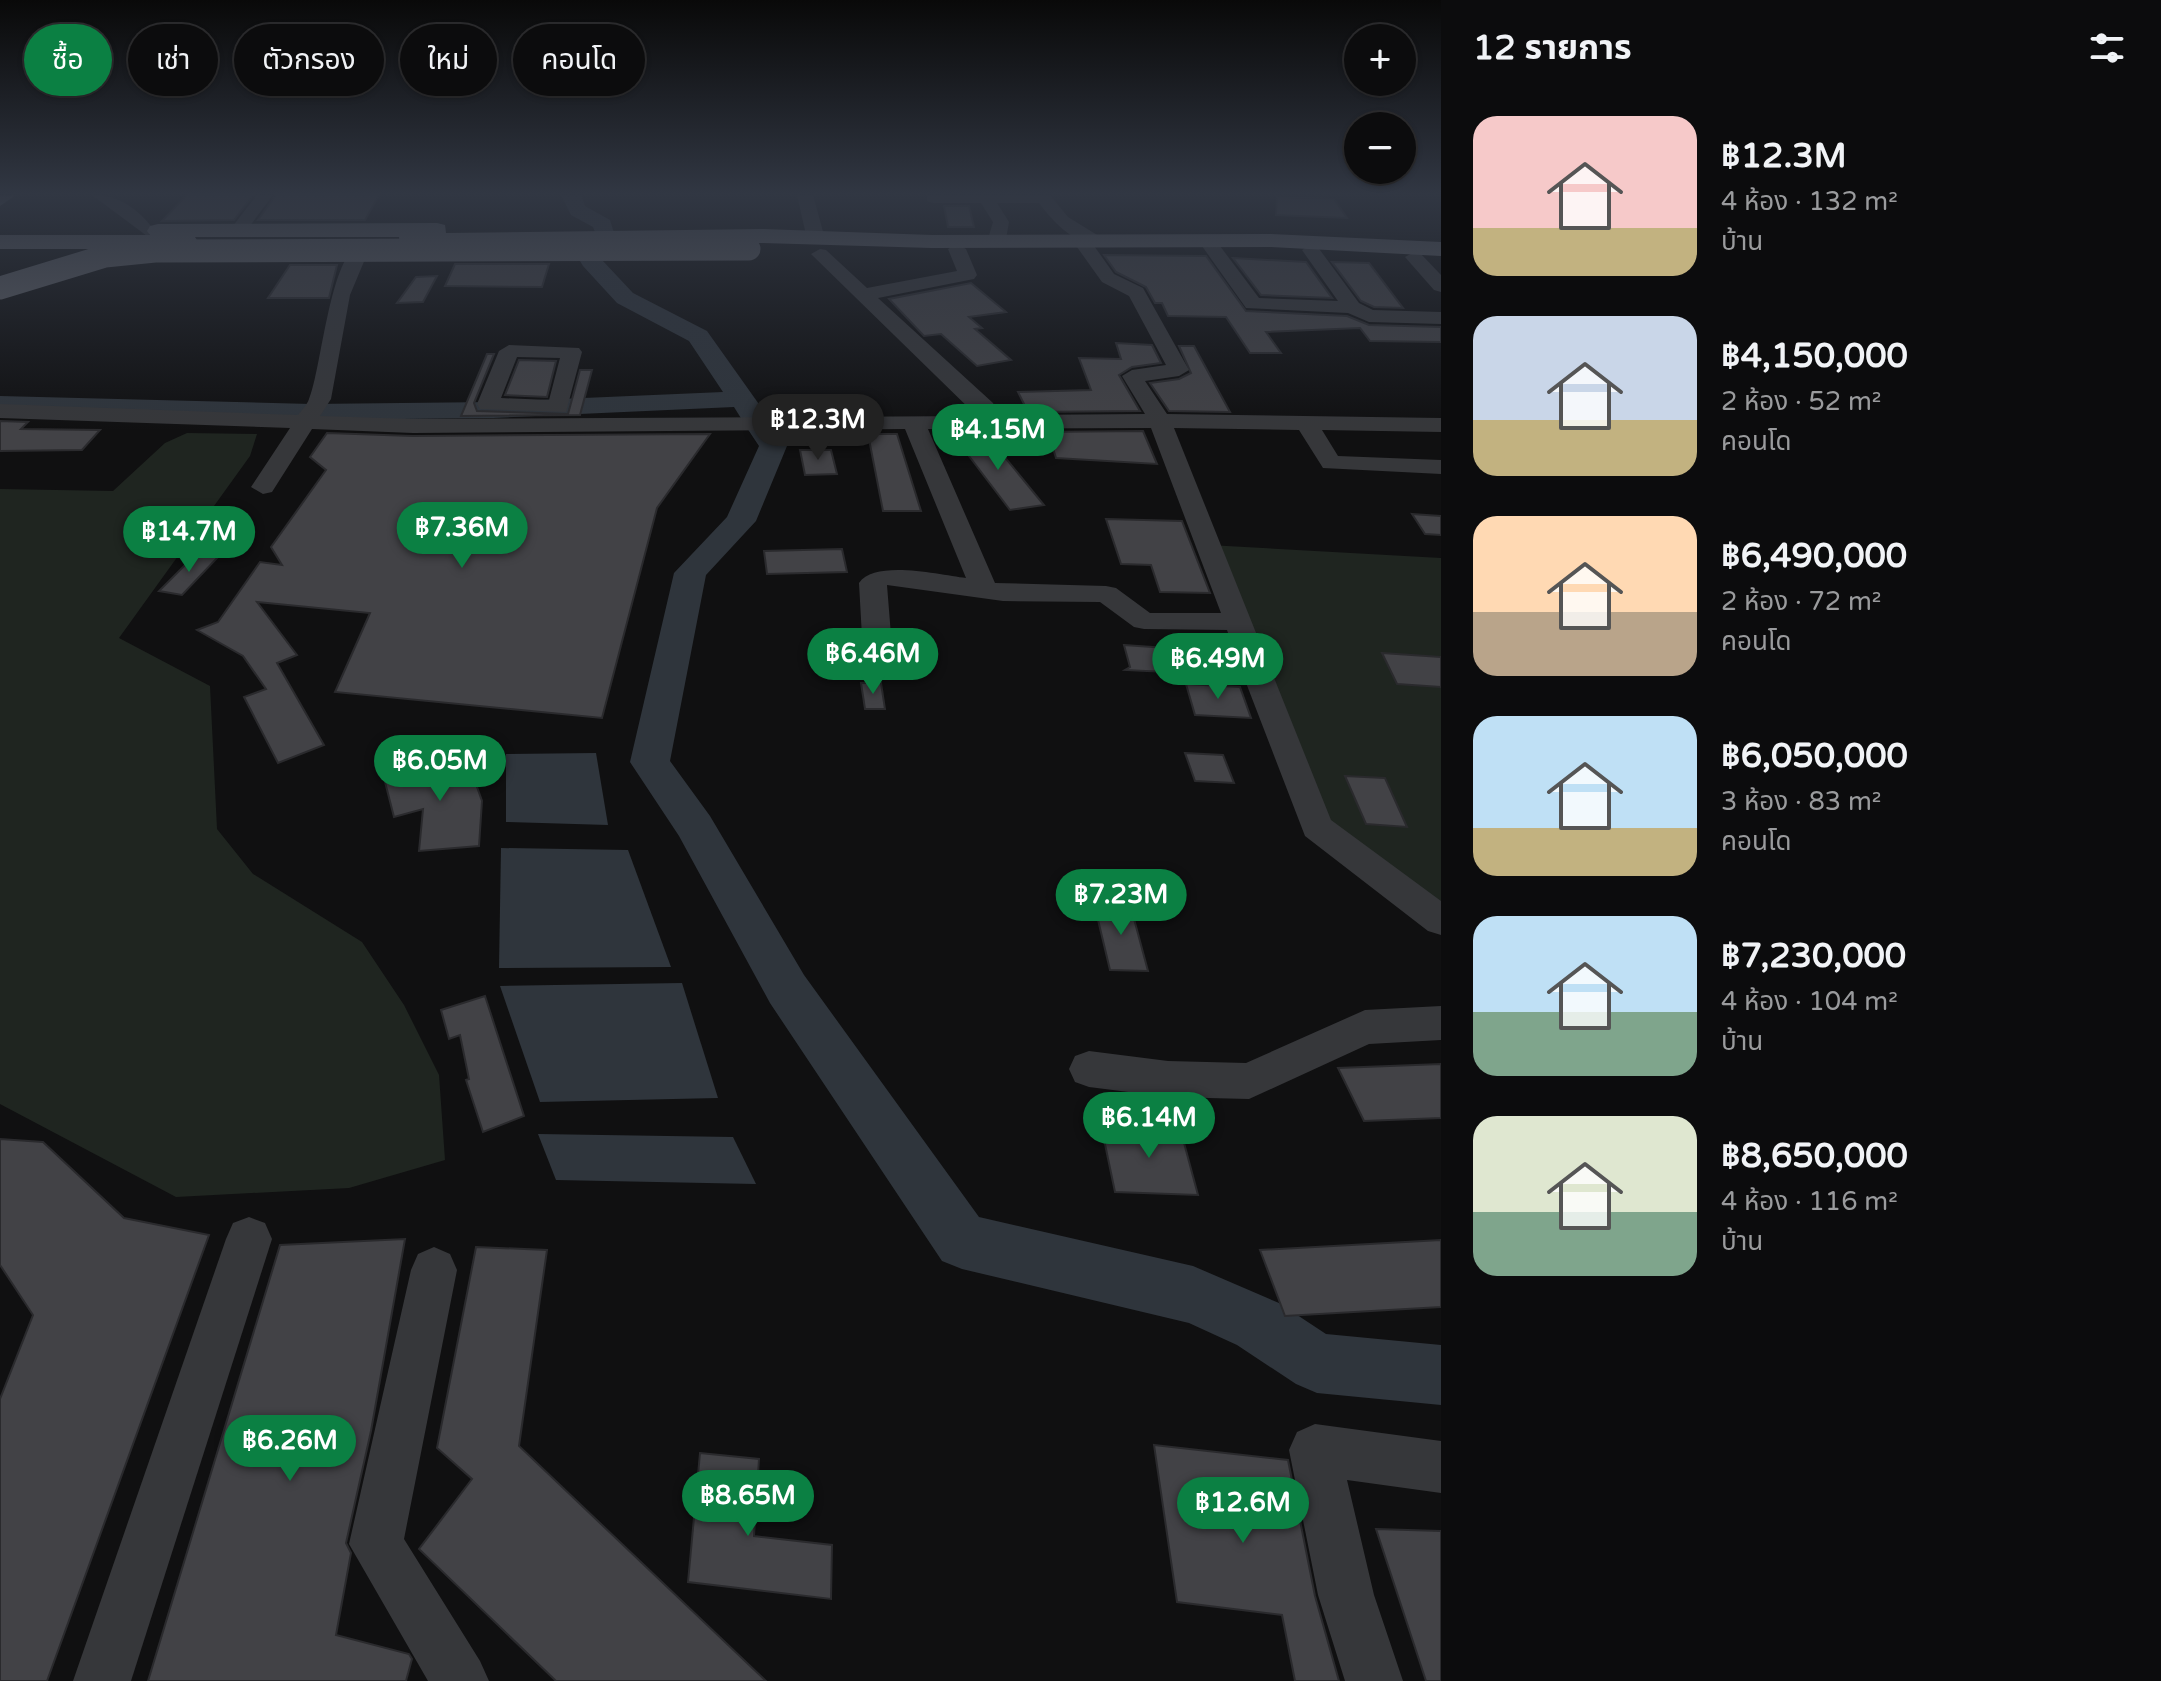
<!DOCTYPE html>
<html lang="th">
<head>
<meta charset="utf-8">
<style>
	body { margin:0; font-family:"Varela Round","Noto Sans Thai",sans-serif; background:#151516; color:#f1f3f6; height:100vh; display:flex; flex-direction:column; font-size:30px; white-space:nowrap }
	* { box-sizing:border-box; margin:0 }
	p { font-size:26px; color:#9a9b9d }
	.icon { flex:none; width:44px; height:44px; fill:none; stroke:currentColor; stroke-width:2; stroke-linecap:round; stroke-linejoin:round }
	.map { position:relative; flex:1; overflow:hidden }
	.details { display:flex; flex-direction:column; background:#0c0c0d; width:720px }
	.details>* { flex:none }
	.banner { position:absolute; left:24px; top:24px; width:760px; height:72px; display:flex; gap:16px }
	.controls { position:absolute; left:1344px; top:24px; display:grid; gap:16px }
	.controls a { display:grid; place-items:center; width:72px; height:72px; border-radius:50%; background:#0c0c0d; box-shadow:0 2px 6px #0004,0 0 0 2px #2c2c2e; font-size:40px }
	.price { position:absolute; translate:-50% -68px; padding:0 18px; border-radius:28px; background:#0b8043; color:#fff; font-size:26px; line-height:52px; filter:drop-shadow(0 2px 4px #0008) }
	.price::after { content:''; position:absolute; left:50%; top:48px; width:24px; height:18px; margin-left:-12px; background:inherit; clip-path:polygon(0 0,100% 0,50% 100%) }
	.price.selected { background:#222; color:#fff }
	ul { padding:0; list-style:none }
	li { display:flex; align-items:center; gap:24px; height:200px; padding:0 32px }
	li span { display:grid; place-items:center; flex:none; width:224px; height:160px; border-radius:24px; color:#555 }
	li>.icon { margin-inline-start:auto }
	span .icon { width:96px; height:96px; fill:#fffc; stroke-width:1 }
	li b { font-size:34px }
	h2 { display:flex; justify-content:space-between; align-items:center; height:96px; padding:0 32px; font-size:34px }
	.pill { padding:0 28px; border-radius:36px; background:#0c0c0d; box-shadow:0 2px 6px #0004,0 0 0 2px #2c2c2e; font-size:28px; line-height:72px }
	.pill.selected { background:#0b8043; color:#fff }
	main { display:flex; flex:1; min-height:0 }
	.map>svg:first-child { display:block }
	.green { fill:#1f2520 }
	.water { fill:#2f353c }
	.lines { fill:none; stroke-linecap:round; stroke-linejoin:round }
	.river { fill:#2f353c; fill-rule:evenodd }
	.building { fill:#424246; stroke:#2a2a2d; stroke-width:2 }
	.minor { fill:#36373a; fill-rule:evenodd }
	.highway { fill:#5e6066; fill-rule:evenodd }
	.highway-bridge { stroke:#5e6066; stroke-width:23 }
</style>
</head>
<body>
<main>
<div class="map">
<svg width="1441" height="1681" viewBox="0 0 1441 1681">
	<rect width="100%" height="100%" fill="#101011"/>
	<g class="green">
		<polygon points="187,433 257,434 250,456 119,638 210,686 217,829 253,874 362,942 404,1005 439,1075 445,1160 349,1188 176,1197 0,1104 0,489 113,491 165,443"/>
		<polygon points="1209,545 1441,558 1441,921 1317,827"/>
	</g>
	<g class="water">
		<polygon points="596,753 608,825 506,822 506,754"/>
		<polygon points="501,848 628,850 671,967 499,968"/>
		<polygon points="682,983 718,1098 540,1102 500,986"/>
		<polygon points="538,1134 733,1137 756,1184 556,1180"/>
	</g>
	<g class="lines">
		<g class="river">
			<polygon points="561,195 581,195 585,206 610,220 614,233 611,237 597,237 593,227 571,215"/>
			<polygon points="597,241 608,247 602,260 633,293 707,331 768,417 765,421 771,422 787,446 756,521 706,575 670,761 710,816 804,975 979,1217 1193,1266 1279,1303 1326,1334 1441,1345 1441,1405 1317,1393 1296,1384 1237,1345 1189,1323 962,1269 942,1261 770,1003 679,836 630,762 674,573 727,517 759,446 747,428 750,424 744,423 734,407 493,418 311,420 0,412 0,396 311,404 493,402 723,392 689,341 617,303 583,266 580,261 589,242"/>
		</g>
	</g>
	<g class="building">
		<polygon points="187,195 253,195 234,220 162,221"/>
		<polygon points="276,195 379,195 365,220 258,220"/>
		<polygon points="1277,197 1334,199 1347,218 1276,215"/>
		<polygon points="944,206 969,206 974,227 948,227"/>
		<polygon points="1104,255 1206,256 1246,311 1347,316 1369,325 1441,327 1441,342 1370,341 1360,328 1266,332 1281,353 1250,353 1226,317 1168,316 1162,303 1155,303 1146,287 1116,272"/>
		<polygon points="1233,258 1306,262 1332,298 1261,295"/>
		<polygon points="1332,262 1369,263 1403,308 1374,307 1361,301"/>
		<polygon points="455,264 549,264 542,287 445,286"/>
		<polygon points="290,265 337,265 329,298 268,298"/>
		<polygon points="437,276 423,302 397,303 416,277"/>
		<polygon points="971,283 1006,312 969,317 982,328 975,329 1011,360 977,366 941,334 924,336 889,299"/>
		<polygon points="1116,343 1152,345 1161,363 1132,367 1119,375 1140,411 1028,412 1018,392 1091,390 1079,358 1121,359"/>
		<polygon points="1179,346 1194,346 1230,412 1169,411 1150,383 1179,379 1191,373"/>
		<polygon points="487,354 494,354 474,403 477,411 568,414 580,370 592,370 580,415 461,416"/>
		<polygon points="519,360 556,361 547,397 505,395"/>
		<polygon points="0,421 28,422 21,429 100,430 82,450 0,451"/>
		<polygon points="1143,431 1157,464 1056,458 1052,445 1045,446 1038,432"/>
		<polygon points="327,433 413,436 710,434 657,508 602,718 335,692 370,613 257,602 297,655 277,663 324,745 278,763 244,697 266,689 243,656 197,630 218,622 260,562 282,565 271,547 326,470 310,457"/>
		<polygon points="985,433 994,444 1044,505 1010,510 953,435"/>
		<polygon points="868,434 897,434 921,511 883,511"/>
		<polygon points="800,450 831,450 837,474 805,475"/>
		<polygon points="1412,514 1441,516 1441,535 1425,534"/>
		<polygon points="1106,519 1182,521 1210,593 1160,592 1151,565 1121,564"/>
		<polygon points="842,549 847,572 767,574 764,551"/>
		<polygon points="198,552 219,556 182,595 159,591"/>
		<polygon points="1124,645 1181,649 1184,656 1179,664 1186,673 1125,670 1130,667"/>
		<polygon points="1382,653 1441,657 1441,687 1397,684"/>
		<polygon points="861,683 881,683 885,709 865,709"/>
		<polygon points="1186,684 1240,687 1251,718 1195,715"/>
		<polygon points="1185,753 1223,755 1234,783 1195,781"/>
		<polygon points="466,756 482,801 479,846 419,851 423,809 394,817 384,778"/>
		<polygon points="1345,776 1385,778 1407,827 1366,824"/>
		<polygon points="1094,903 1130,904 1148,971 1110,970"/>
		<polygon points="485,996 524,1116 483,1132 466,1080 469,1079 460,1035 449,1039 441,1010"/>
		<polygon points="1441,1064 1441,1118 1364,1121 1338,1068"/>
		<polygon points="1101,1125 1180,1128 1198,1195 1115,1192"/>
		<polygon points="0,1139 43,1142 124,1218 209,1235 47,1681 0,1681 0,1399 33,1315 0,1265"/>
		<polygon points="405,1239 371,1431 346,1543 351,1553 336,1635 409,1654 412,1659 406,1681 148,1681 280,1245"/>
		<polygon points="1441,1240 1441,1307 1285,1316 1260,1250"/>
		<polygon points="476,1247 547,1250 519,1446 766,1681 556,1681 419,1549 472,1479 437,1448"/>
		<polygon points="1154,1445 1288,1460 1315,1596 1339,1681 1295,1681 1282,1615 1177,1602"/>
		<polygon points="700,1453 759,1459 754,1536 832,1545 831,1599 688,1582"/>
		<polygon points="1376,1529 1441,1531 1441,1681 1426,1681"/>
	</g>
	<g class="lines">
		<g class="minor">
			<path d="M92,195C120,195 138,209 155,231L147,236Z"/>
			<polygon points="257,195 273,195 243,235 231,235 229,231"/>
			<polygon points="797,195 813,195 825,239 822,243 810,243 807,239"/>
			<path d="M927,195H1050L1068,217L1102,238L1099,242C1075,247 1052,220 1039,203H997L1009,222L1006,239L997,244L988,239L993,222L981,203H933L927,201Z"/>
			<polygon points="1211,241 1217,242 1259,298 1338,301 1302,250 1311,245 1317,246 1359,303 1373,310 1441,312 1441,324 1369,322 1348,313 1246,308 1202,246"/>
			<path d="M1086,242L1092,243L1114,274L1143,288L1189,370L1179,376L1145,381L1167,414L1441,418V432L1322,430L1338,456L1441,460V474L1323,468L1299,430L1174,428L1331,820L1441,901V935L1428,931L1305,836L1243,675L1187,671L1182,664L1187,657L1236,656L1227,630L1144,629L1134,627L1100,602L1003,601L887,585L894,673L889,680H869L864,673L859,583C875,559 940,575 966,578L905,429L413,433L312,429L272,492L263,494L251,487L290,428L0,418V404L298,415C302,410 307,405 309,399C321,373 330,254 359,247L368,252L350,295L331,399L320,416L413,419L977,416L811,254L820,249L826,250L867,288L957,271L948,249L957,244L966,249L977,275L974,279L878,298L993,403L999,415L1145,414L1122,376L1132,370L1166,365L1129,296L1102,282L1077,247ZM1151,428L1221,613H1150L1116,588L1106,586L995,583L928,429Z"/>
			<polygon points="1414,252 1420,253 1441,275 1441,292 1434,290 1405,257"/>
			<path d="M509,345L579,348L582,352L566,412L480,409L477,404L499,351ZM517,357L560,358L549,400L501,398Z"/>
			<polygon points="1441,1006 1441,1040 1369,1044 1249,1099 1168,1097 1089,1087 1075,1082 1069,1069 1075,1056 1089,1051 1168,1061 1246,1063 1365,1010"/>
			<polygon points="249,1217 265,1223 272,1239 131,1681 73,1681 226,1239 233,1223"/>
			<polygon points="434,1247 450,1254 457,1270 404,1539 480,1661 489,1681 428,1681 349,1544 411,1270 418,1254"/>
			<polygon points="1315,1424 1441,1441 1441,1493 1347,1480 1374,1595 1403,1681 1345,1681 1318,1595 1289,1450 1297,1432"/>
		</g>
		<g class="highway">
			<polygon points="0,195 16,195 0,206"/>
			<polygon points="437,223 445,225 446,233 763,229 932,235 1271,234 1441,242 1441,256 1271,247 932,248 763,243 408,247 400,245 399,237 195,237 198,242 195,247 187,249 0,249 0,235 150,235 147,231 150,226 158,224"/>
		</g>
		<polyline class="highway-bridge" points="0,288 105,256 155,251 749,249"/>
	</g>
	<linearGradient id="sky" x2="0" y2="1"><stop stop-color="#090909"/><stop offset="0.45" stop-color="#313743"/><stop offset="1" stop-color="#313743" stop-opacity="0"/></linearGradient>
	<rect width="1441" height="430" fill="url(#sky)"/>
</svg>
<div class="controls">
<a>+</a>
<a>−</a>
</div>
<b class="price selected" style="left:818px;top:462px">฿12.3M</b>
<b class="price" style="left:998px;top:472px">฿4.15M</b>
<b class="price" style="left:462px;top:570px">฿7.36M</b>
<b class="price" style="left:189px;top:574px">฿14.7M</b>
<b class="price" style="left:873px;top:696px">฿6.46M</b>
<b class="price" style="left:1218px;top:701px">฿6.49M</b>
<b class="price" style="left:440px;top:803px">฿6.05M</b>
<b class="price" style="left:1121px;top:937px">฿7.23M</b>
<b class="price" style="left:1149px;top:1160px">฿6.14M</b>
<b class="price" style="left:290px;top:1483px">฿6.26M</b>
<b class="price" style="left:748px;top:1538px">฿8.65M</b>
<b class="price" style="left:1243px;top:1545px">฿12.6M</b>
<div class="banner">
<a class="pill selected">ซื้อ</a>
<a class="pill">เช่า</a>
<a class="pill">ตัวกรอง</a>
<a class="pill">ใหม่</a>
<a class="pill">คอนโด</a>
</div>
</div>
<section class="details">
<h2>12 รายการ<svg class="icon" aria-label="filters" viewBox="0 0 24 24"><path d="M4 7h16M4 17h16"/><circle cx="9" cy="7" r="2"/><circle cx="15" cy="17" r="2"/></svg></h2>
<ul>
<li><span style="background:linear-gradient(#f6c9c9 70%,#c2b280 0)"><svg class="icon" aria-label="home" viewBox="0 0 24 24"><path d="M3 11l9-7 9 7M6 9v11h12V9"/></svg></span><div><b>฿12.3M</b><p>4 ห้อง · 132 m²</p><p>บ้าน</p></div></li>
<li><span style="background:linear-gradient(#c9d6e8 65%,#c2b280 0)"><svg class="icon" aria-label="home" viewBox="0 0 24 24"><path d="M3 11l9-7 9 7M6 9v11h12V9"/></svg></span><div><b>฿4,150,000</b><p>2 ห้อง · 52 m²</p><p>คอนโด</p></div></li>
<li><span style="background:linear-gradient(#ffd9b3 60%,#b9a48a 0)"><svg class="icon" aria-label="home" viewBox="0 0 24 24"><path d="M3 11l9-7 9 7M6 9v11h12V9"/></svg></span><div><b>฿6,490,000</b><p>2 ห้อง · 72 m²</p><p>คอนโด</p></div></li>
<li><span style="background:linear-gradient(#bfe0f5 70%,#c2b280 0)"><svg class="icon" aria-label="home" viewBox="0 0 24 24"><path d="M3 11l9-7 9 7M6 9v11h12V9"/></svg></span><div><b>฿6,050,000</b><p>3 ห้อง · 83 m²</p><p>คอนโด</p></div></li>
<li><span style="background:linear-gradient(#bfe0f5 60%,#7fa58c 0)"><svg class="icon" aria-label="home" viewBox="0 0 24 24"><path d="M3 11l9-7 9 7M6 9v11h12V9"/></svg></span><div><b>฿7,230,000</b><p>4 ห้อง · 104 m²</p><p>บ้าน</p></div></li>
<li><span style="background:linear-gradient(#dfe7d0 60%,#7fa58c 0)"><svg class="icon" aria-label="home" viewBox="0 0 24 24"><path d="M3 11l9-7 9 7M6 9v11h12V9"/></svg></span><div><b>฿8,650,000</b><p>4 ห้อง · 116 m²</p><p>บ้าน</p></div></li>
</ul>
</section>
</main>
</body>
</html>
